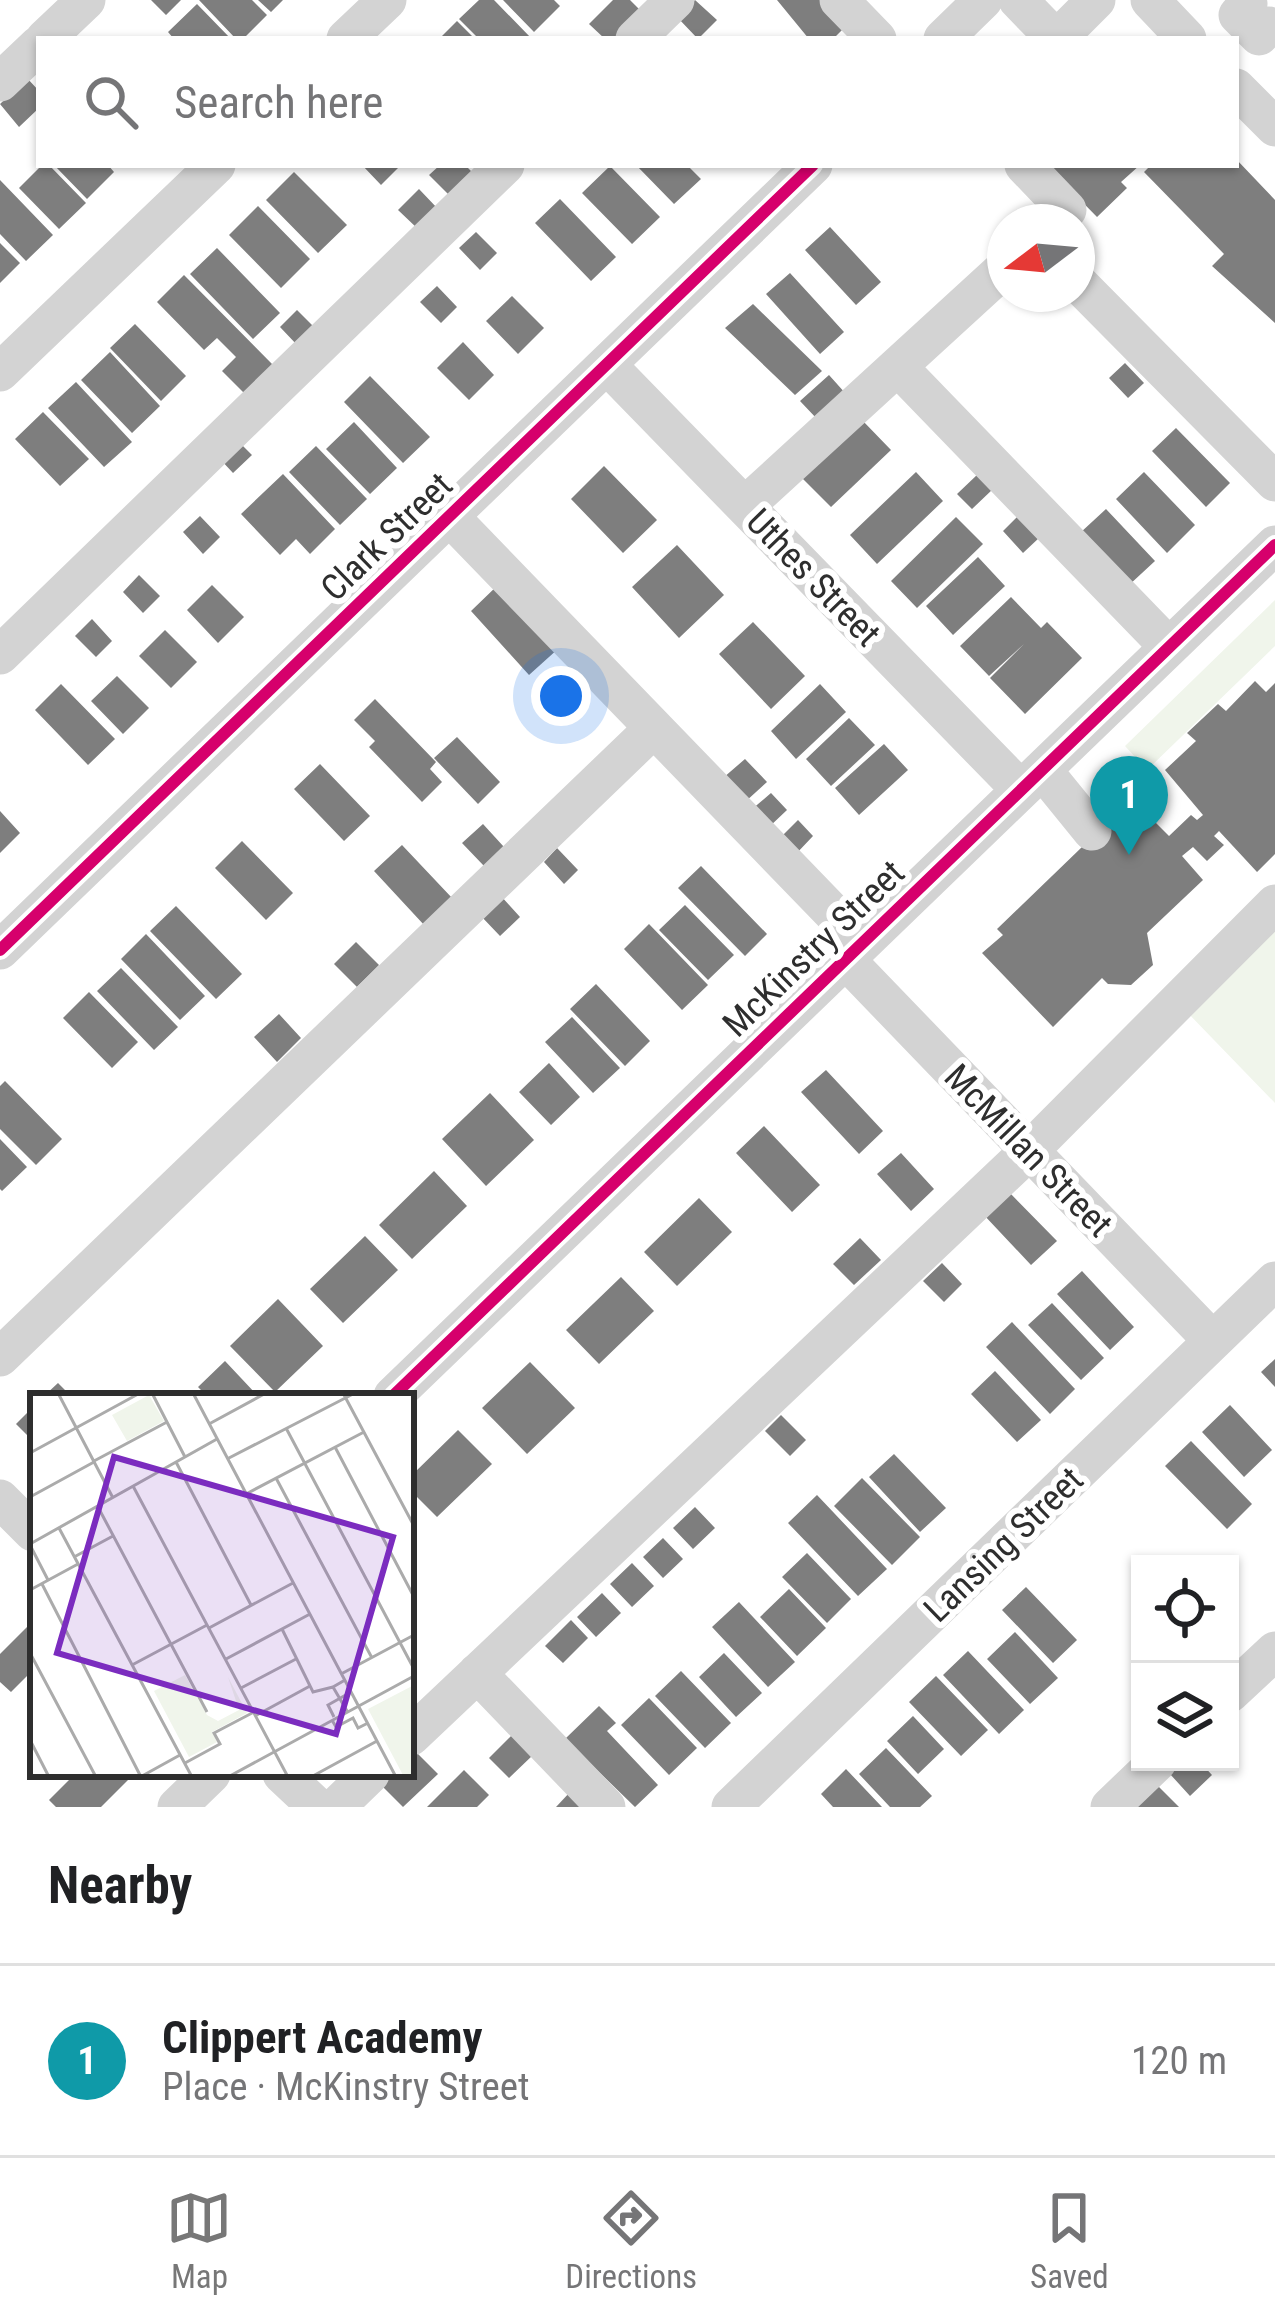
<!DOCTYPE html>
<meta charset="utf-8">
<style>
:root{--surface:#fff;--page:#f2f2f2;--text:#202124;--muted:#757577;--line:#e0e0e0;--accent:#777}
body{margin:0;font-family:"Roboto Condensed",sans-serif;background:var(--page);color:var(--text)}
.controls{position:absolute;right:36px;bottom:36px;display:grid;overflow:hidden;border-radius:0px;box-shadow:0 3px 9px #0004}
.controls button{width:108px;height:108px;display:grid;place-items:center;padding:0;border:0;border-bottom:3px solid var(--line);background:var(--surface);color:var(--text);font:60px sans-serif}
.compass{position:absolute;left:987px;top:204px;width:108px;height:108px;border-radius:50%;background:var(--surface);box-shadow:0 3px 9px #0004;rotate:254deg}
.you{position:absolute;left:561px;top:696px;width:42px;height:42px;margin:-30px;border:9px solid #fff;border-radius:50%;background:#1a73e8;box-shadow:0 0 0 18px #1a73e833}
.badge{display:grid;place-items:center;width:78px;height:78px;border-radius:50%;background:var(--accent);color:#fff;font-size:39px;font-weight:700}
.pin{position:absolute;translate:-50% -99px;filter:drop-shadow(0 3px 6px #0008)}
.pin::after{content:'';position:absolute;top:63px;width:42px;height:36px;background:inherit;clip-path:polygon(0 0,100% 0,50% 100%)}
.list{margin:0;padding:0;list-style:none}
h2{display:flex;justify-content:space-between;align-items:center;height:156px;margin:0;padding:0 48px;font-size:51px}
h2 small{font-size:39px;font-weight:400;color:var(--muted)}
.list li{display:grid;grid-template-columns:78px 1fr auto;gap:36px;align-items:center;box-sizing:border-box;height:192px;padding:0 48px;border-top:3px solid var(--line)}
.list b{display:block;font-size:45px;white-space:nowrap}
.list p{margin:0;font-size:39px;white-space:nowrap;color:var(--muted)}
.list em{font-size:39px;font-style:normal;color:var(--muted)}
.icon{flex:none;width:66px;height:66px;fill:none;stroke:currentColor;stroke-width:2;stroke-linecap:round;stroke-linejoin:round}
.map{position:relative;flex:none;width:1275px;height:1807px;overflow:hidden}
.search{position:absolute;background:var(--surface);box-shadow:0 3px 9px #0004;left:36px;right:36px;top:36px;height:132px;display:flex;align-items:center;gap:30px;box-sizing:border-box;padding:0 42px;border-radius:0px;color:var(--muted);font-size:45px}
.sheet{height:348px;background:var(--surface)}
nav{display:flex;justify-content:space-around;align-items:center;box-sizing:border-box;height:168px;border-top:3px solid var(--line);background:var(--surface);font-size:33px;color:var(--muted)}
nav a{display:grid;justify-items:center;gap:6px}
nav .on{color:var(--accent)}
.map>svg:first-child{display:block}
</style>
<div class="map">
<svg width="1275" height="1807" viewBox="0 0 1275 1807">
<rect width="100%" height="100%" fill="#fff"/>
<path fill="#f0f5eb" d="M1275 600V646L1147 770 1125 746Z
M1275 921V1103L1184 1009Z"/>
<path fill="#7e7e7e" d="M151 0H181L166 15Z
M199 0H252L267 15 243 39H236Z
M258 0H283L271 12Z
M479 0H494L532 39H479L459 19Z
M503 0H554L560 6 534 32Z
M613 0H630L642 12 615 39H605L589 24Z
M695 0 717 20 698 39 677 17Z
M777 0H825L848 24 833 39H809Z
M197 4 231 39H174L168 32Z
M457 21 475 39H439Z
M27 78 39 91V108L19 127 0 104Z
M1236 159 1275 200V323L1212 266 1224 254 1144 172 1151 165H1236Z
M42 165H49L86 203 59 229 19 188Z
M54 165H108L114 172 87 199Z
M362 165H401L381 185Z
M440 165H465L473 173 450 196 429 175Z
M636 165H687L701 179 674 204Z
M1046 165H1140L1121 182 1127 188 1097 217Z
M610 166 660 217 632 244 582 193Z
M294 172 347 225 318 253 266 200Z
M0 180 53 235 26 261 0 234Z
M419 189 438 209 418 229 398 210Z
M560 199 616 257 591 281 535 223Z
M258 206 310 259 281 288 229 235Z
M830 227 881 282 856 305 805 250Z
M476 232 497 253 480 270 459 248Z
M0 243 20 263 0 283Z
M217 248 280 313 253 339 190 274Z
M790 273 844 332 820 354 766 294Z
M184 275 273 365 245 394 222 371 236 357 217 338 204 350 157 302Z
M437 286 457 307 441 323 420 302Z
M512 296 544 328 518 354 486 321Z
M753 304 822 371 795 395 725 328Z
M297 310 316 329 298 346 280 327Z
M135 324 186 376 161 401 110 348Z
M463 342 494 375 469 400 437 368Z
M110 352 160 406 132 433 81 380Z
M1125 363 1144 383 1128 398 1109 378Z
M829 375 846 394 818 420 800 401Z
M370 376 430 437 403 463 344 402Z
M76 382 132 442 104 467 48 408Z
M43 412 89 459 60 486 15 439Z
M862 420 891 450 831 507 802 478Z
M354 422 397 468 370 494 326 449Z
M1176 428 1230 483 1206 507 1152 451Z
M238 441 252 455 233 473 220 459Z
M316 446 367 499 340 525 289 472Z
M604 466 657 520 623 553 571 499Z
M916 472 943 501 877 564 850 535Z
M1144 472 1195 525 1167 553 1116 499Z
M283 474 335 529 310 554 296 539 280 555 241 514Z
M978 474 993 489 972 509 957 494Z
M1106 509 1155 561 1128 586 1080 533Z
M1019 515 1040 537 1023 553 1003 531Z
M200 516 220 537 203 554 183 532Z
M956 517 983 544 917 608 891 581Z
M677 545 724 595 679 638 632 587Z
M978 557 1005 586 953 635 926 606Z
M139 575 160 596 143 613 123 592Z
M499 584 559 648 529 675 471 611Z
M212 585 244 617 218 643 187 610Z
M1011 597 1041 628 1047 622 1082 658 1025 714 990 678 1024 644 989 676 960 646Z
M92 619 112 641 96 657 75 636Z
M753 622 805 676 771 709 719 654Z
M165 630 197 662 171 688 139 656Z
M117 676 149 708 123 734 91 701Z
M1255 681 1266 692 1275 683V854L1257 872 1219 831 1214 836 1224 845 1207 861 1193 847 1182 856 1203 880 1147 933 1153 965 1131 985 1108 984 1102 978 1053 1027 982 953 1003 935 997 929 1110 820 1117 827 1139 806 1169 836 1191 815 1197 820 1203 815 1165 770 1196 741 1187 733 1218 704 1226 711Z
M61 684 115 739 88 765 35 710Z
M820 684 846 712 796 759 771 731Z
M375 699 436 762 430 769 442 782 422 802 369 747 375 741 354 720Z
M849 718 875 745 831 786 806 759Z
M457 737 500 782 478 804 434 758Z
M884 744 908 770 859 815 835 788Z
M745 759 767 782 745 802 723 778Z
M320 764 370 816 344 841 294 789Z
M771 793 787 810 768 828 751 810Z
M0 811 20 833 0 853Z
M798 820 813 836 795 855 779 839Z
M483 824 504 847 484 866 462 843Z
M242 841 293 893 266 920 215 868Z
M402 845 453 899 425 926 374 871Z
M557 848 578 870 564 884 544 862Z
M701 866 767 934 745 956 678 888Z
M501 896 520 917 500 936 480 915Z
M685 905 734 955 708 980 659 930Z
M176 906 242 974 216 999 150 931Z
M649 924 708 985 682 1010 624 949Z
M146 934 205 996 180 1020 121 959Z
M356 942 379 965 357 987 334 964Z
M121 968 178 1027 154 1050 97 991Z
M596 984 650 1041 625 1066 570 1009Z
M89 992 138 1042 112 1068 63 1018Z
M279 1014 301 1038 277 1062 254 1037Z
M572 1017 620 1068 593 1093 545 1042Z
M549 1063 580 1097 551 1125 519 1092Z
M826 1070 883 1131 859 1154 801 1092Z
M5 1081 62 1139 36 1165 0 1129V1086Z
M490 1093 534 1140 486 1186 442 1139Z
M764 1126 820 1185 792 1212 736 1153Z
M0 1139 27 1167 2 1191 0 1189Z
M901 1153 934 1189 911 1211 877 1174Z
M434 1171 467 1206 412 1259 379 1225Z
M1008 1191 1057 1241 1031 1265 983 1214Z
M699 1198 732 1232 677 1286 644 1252Z
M365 1236 398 1270 343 1323 310 1289Z
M860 1238 881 1260 854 1285 833 1264Z
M942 1263 962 1284 944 1302 923 1281Z
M1082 1271 1134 1327 1110 1350 1057 1294Z
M621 1277 654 1311 599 1364 566 1330Z
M278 1299 323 1346 275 1392 230 1346Z
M1052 1303 1104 1358 1081 1380 1028 1325Z
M1012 1322 1075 1389 1050 1414 986 1347Z
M1275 1359V1387L1261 1372Z
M225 1361 258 1396H207L198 1387Z
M530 1362 575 1408 527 1454 482 1408Z
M995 1371 1041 1420 1017 1442 971 1394Z
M58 1383 71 1396H44Z
M1230 1405 1272 1450 1244 1477 1202 1432Z
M33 1407V1441L16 1424Z
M781 1415 806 1440 790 1456 765 1431Z
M458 1430 492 1464 437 1517 411 1491V1476Z
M1191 1441 1252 1504 1227 1529 1165 1466Z
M894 1454 946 1508 920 1532 869 1477Z
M862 1478 920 1537 892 1565 834 1506Z
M817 1495 887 1569 858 1596 788 1523Z
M695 1507 715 1528 693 1549 673 1528Z
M663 1538 683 1559 663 1578 643 1557Z
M807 1553 851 1599 827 1623 782 1577Z
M632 1563 654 1586 632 1607 610 1584Z
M1026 1587 1077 1640 1053 1663 1002 1610Z
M789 1589 826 1628 797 1656 760 1617Z
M602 1593 621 1613 596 1637 577 1617Z
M739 1602 795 1662 768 1687 712 1627Z
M571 1620 588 1638 563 1663 545 1646Z
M33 1621V1670L11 1692 0 1682V1654Z
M1015 1632 1058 1678 1030 1704 987 1659Z
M968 1651 1024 1710 999 1734 943 1675Z
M724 1653 762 1693 736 1717 699 1677Z
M681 1671 731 1723 705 1748 655 1696Z
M936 1676 988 1730 961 1756 909 1702Z
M649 1698 697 1748 669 1775 621 1725Z
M599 1706 616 1723 607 1731 658 1785 635 1807 565 1739Z
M913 1716 944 1749 918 1774 887 1741Z
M513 1734 533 1755 509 1778 489 1758Z
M411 1747 438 1774 403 1807 379 1783 387 1774H411Z
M886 1748 932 1796 920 1807H890L859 1774Z
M1183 1762H1200L1212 1775 1190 1796 1170 1774Z
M846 1769 882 1807H833L821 1794Z
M464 1770 489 1795 477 1807H427Z
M75 1774H134L101 1807H56L49 1800Z
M1155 1783 1179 1807H1132Z
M571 1791 588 1807H556Z"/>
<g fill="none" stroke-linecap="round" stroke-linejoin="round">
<path stroke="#d3d3d3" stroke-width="39" d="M839 0 877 39
M1018 0 1056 39
M1150 0 1187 39
M1248 4 1238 15 1259 36 1269 26
M45 39 86 0
M346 39 387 0
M635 39 675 0
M943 39 983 0
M1057 39 1096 0
M0 82 39 45
M1236 88 1275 127
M1024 165 1067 210 1054 222
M1077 282 1275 482
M607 365 1021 790
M898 367 1169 647
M0 372 216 165
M745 506 1005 268
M450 517 862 943
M0 655 505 165
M1053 783 1092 831
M0 950 813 165
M845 959 1213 1341
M0 1357 654 728
M393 1396 1275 545
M0 1499 33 1532
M477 1673 606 1807
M1230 1693 1275 1651
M411 1736 1029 1151 1275 904
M282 1774 317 1807
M177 1807 211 1774
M336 1807 370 1774
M731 1807 1275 1281
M1110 1807 1157 1762"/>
<defs>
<path id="cycleway" d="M0 950 813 165
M393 1396 1275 545"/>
</defs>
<use href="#cycleway" stroke="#fff" stroke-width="20"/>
<use href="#cycleway" stroke="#d6006c" stroke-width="12"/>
</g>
<g text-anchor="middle" stroke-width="12" stroke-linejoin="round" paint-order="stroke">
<g font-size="36" fill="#2e2e2e" stroke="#fff">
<text transform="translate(386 536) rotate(-44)" y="13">Clark Street</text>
<text transform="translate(814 577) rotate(46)" y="13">Uthes Street</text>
<text transform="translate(813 948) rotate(-44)" y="13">McKinstry Street</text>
<text transform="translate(1029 1150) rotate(46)" y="13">McMillan Street</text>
<text transform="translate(1003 1544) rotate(-44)" y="13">Lansing Street</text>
</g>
</g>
<g transform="translate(30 1393)">
<rect width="384" height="384" fill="#fff"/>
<path d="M119 2 134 28 97 48 82 22ZM155 282 177 322 188 328 209 317 198 284 217 320 182 339 187 349 159 364 124 298ZM384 292V384H374L338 316Z" fill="#f0f5eb"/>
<path fill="none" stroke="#ababab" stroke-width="3" d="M28 0 83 105M122 0 155 64M163 0 366 384M313 0 384 133M179 31 236 0M256 35 384 276M305 54 384 204M0 60 110 0M197 66 325 0M64 68 137 29M146 69 221 212M246 85 342 265M103 93 258 384M216 101 334 39M0 104 64 69M68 114 177 319M29 135 162 384M0 151 187 46M0 152 18 187M44 164 83 143M12 191 111 384M0 197 48 171M179 235 263 190M252 236 283 299 303 294M0 260 66 384M196 266 280 221M102 272 177 232M311 281 384 242M315 287 303 294 317 318M211 295 266 266M225 323 280 293M304 324 298 312 321 299M302 327 306 334 323 325 328 335 338 330M0 347 19 384M155 370 190 351 184 340 224 319M112 383 150 362M198 384 384 283M281 384 347 348"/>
<path fill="#7b2cbf" fill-opacity="0.15" stroke="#7b2cbf" stroke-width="6" d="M84 64 363 144 306 341 27 260Z"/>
<rect width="384" height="384" fill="none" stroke="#2e2e2e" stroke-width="6"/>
</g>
</svg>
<div class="controls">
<button><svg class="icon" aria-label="locate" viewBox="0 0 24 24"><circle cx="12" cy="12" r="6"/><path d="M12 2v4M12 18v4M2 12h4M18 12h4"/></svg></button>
<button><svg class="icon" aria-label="layers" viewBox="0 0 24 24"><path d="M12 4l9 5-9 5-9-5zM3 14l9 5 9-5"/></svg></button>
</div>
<svg class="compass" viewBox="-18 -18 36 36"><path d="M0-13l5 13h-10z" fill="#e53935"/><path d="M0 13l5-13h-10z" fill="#757577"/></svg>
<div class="you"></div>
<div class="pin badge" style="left:1129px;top:855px;background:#0f9aa8">1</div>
<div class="search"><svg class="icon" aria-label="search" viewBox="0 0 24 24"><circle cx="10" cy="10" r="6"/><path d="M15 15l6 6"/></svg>Search here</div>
</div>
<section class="sheet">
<h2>Nearby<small></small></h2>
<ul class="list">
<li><span class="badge" style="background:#0f9aa8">1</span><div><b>Clippert Academy</b><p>Place · McKinstry Street</p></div><em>120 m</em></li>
</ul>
</section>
<nav>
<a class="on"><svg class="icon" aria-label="map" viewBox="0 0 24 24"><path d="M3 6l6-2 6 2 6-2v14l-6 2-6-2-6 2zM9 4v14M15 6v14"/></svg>Map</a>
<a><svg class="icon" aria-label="directions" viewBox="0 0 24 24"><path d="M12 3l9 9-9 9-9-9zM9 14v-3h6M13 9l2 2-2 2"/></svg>Directions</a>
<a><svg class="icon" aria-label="saved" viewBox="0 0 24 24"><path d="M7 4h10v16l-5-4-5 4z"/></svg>Saved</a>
</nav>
